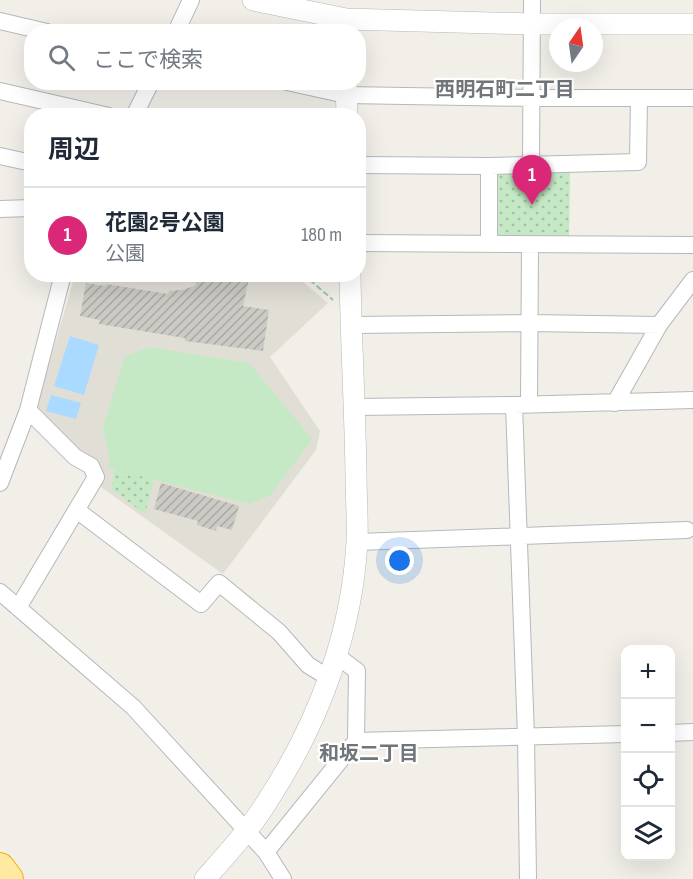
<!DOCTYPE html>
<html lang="ja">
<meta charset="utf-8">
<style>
:root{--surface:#fff;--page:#f2f2f3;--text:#1f2937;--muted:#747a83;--line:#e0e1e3;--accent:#db2777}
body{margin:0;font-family:"Sofia Sans Condensed","Noto Sans JP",sans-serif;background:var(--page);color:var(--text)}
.controls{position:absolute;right:18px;bottom:18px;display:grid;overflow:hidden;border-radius:12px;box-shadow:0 6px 24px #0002}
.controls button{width:54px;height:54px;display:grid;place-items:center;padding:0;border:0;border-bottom:2px solid var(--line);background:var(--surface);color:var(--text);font:30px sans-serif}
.compass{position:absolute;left:549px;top:18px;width:54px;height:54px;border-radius:50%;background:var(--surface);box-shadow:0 6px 24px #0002;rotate:13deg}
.you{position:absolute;left:400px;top:561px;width:21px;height:21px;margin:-15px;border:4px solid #fff;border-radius:50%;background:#1a73e8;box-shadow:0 0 0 9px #1a73e833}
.badge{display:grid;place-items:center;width:39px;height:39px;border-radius:50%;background:var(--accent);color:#fff;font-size:20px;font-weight:700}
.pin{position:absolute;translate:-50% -50px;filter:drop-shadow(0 2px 3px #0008)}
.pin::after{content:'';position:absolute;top:32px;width:21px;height:18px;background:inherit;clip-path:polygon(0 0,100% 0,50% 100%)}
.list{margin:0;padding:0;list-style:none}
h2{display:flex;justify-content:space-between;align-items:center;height:78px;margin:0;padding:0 24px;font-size:26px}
h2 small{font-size:20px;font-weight:400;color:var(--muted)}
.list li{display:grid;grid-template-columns:39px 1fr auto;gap:18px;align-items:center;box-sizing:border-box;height:96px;padding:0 24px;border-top:2px solid var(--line)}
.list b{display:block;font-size:22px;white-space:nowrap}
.list p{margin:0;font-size:20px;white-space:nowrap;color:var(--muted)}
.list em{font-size:20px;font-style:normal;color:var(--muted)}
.icon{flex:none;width:33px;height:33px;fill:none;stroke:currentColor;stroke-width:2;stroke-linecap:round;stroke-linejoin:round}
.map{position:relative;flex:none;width:693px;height:879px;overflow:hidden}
.search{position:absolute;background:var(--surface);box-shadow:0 6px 24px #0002;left:24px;top:24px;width:342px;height:66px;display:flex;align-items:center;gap:15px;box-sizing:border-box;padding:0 21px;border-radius:24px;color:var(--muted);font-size:22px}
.panel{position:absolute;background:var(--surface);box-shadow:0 6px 24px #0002;left:24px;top:108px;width:342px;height:174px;border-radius:24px}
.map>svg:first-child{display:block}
</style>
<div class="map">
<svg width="693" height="879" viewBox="0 0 693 879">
<defs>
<pattern id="park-dots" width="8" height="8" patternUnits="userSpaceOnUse" patternTransform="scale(1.5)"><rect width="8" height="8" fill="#c5e8c5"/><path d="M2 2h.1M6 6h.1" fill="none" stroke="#a3c0a4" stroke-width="1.8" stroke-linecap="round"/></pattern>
<pattern id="building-hatch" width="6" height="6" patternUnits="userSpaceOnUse" patternTransform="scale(1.5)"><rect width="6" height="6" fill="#cccac5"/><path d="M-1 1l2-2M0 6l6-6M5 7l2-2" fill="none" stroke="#a9a8a4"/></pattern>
</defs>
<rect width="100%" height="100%" fill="#f1efe8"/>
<path fill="#e1ded6" d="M75 275H299L303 282 328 303 270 357 320 431 316 450 223 574 98 485 103 477 99 463 77 450 36 408Z"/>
<path fill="url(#park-dots)" d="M570 171 569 239 495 238V173Z
M115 469 154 479 145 514 111 489Z"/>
<path fill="#c5e8c5" d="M150 347 249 363 312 439 271 495 249 504 108 468 110 459 103 427 125 356Z"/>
<path fill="#aadaff" d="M70 336 99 345 84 395 54 386Z
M51 395 81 403 76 419 46 411Z"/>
<path fill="url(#building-hatch)" d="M198 274H250L243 306 269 310 263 351 185 341V338L99 324 100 320 80 316 86 283 105 286 106 284 168 294 169 291 182 290 195 286Z
M161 483 239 506 232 530 217 526 216 531 197 525 198 521 154 509Z"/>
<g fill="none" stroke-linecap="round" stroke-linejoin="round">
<defs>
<path id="minor" d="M0 21 47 32
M176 32 191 0
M287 82 346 95 532 98H639
M0 91 109 116
M134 116 151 82
M0 156 32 163
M531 163 532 0
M358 165 489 166 638 162 639 98H693
M0 209 32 208
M358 243 693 245
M489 244V166
M351 325 529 323 659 325
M615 403 659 325 693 280
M529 404 530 245
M514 405 526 737 528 879
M355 407 514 405 693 400
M0 483 28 410
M78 511 201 604 219 583 279 632 308 665 329 678
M357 542 687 530
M0 592 133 707 266 852 283 879
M18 608 96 477 91 466 75 457 28 410 63 274
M337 656 357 671 356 741 626 734
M670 733 693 732
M266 852 356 741"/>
<path id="tertiary" d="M253 0 346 19 532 24H693
M346 82 347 116
M205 879C228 853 252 827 270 797 319 721 352 633 357 542 358 520 356 497 356 474 355 407 351 341 350 274"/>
<path id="trunk" d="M0 867 9 879"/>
</defs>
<use href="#minor" stroke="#b5b8bc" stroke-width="18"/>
<use href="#tertiary" stroke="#b5b8bc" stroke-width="22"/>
<use href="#trunk" stroke="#f9ab00" stroke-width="30"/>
<path stroke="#9cc7a9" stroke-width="2" stroke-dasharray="6 3" stroke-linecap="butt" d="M303 274 333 300"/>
<use href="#minor" stroke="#fff" stroke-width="16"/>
<use href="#tertiary" stroke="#fff" stroke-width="21"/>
<use href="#trunk" stroke="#feeaa1" stroke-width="28"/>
</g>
<g text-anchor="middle" stroke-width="4.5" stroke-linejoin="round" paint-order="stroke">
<g font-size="20" font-weight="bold" fill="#70757a" stroke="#fff">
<text x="505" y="96">西明石町二丁目</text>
<text x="369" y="760">和坂二丁目</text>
</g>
</g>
</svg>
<div class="controls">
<button>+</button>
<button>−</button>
<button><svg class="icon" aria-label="locate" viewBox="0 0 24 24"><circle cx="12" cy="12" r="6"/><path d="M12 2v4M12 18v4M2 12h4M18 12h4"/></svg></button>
<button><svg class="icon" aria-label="layers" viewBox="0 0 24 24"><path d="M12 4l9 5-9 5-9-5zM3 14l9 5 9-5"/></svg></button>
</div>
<svg class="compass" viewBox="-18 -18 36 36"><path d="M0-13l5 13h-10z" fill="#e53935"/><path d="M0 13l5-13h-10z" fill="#747a83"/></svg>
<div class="you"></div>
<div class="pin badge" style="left:532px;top:205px">1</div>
<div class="search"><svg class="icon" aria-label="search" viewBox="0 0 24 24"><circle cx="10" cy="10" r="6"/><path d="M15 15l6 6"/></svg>ここで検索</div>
<section class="panel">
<h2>周辺<small></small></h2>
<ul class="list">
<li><span class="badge">1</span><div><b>花園2号公園</b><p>公園</p></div><em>180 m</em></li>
</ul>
</section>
</div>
